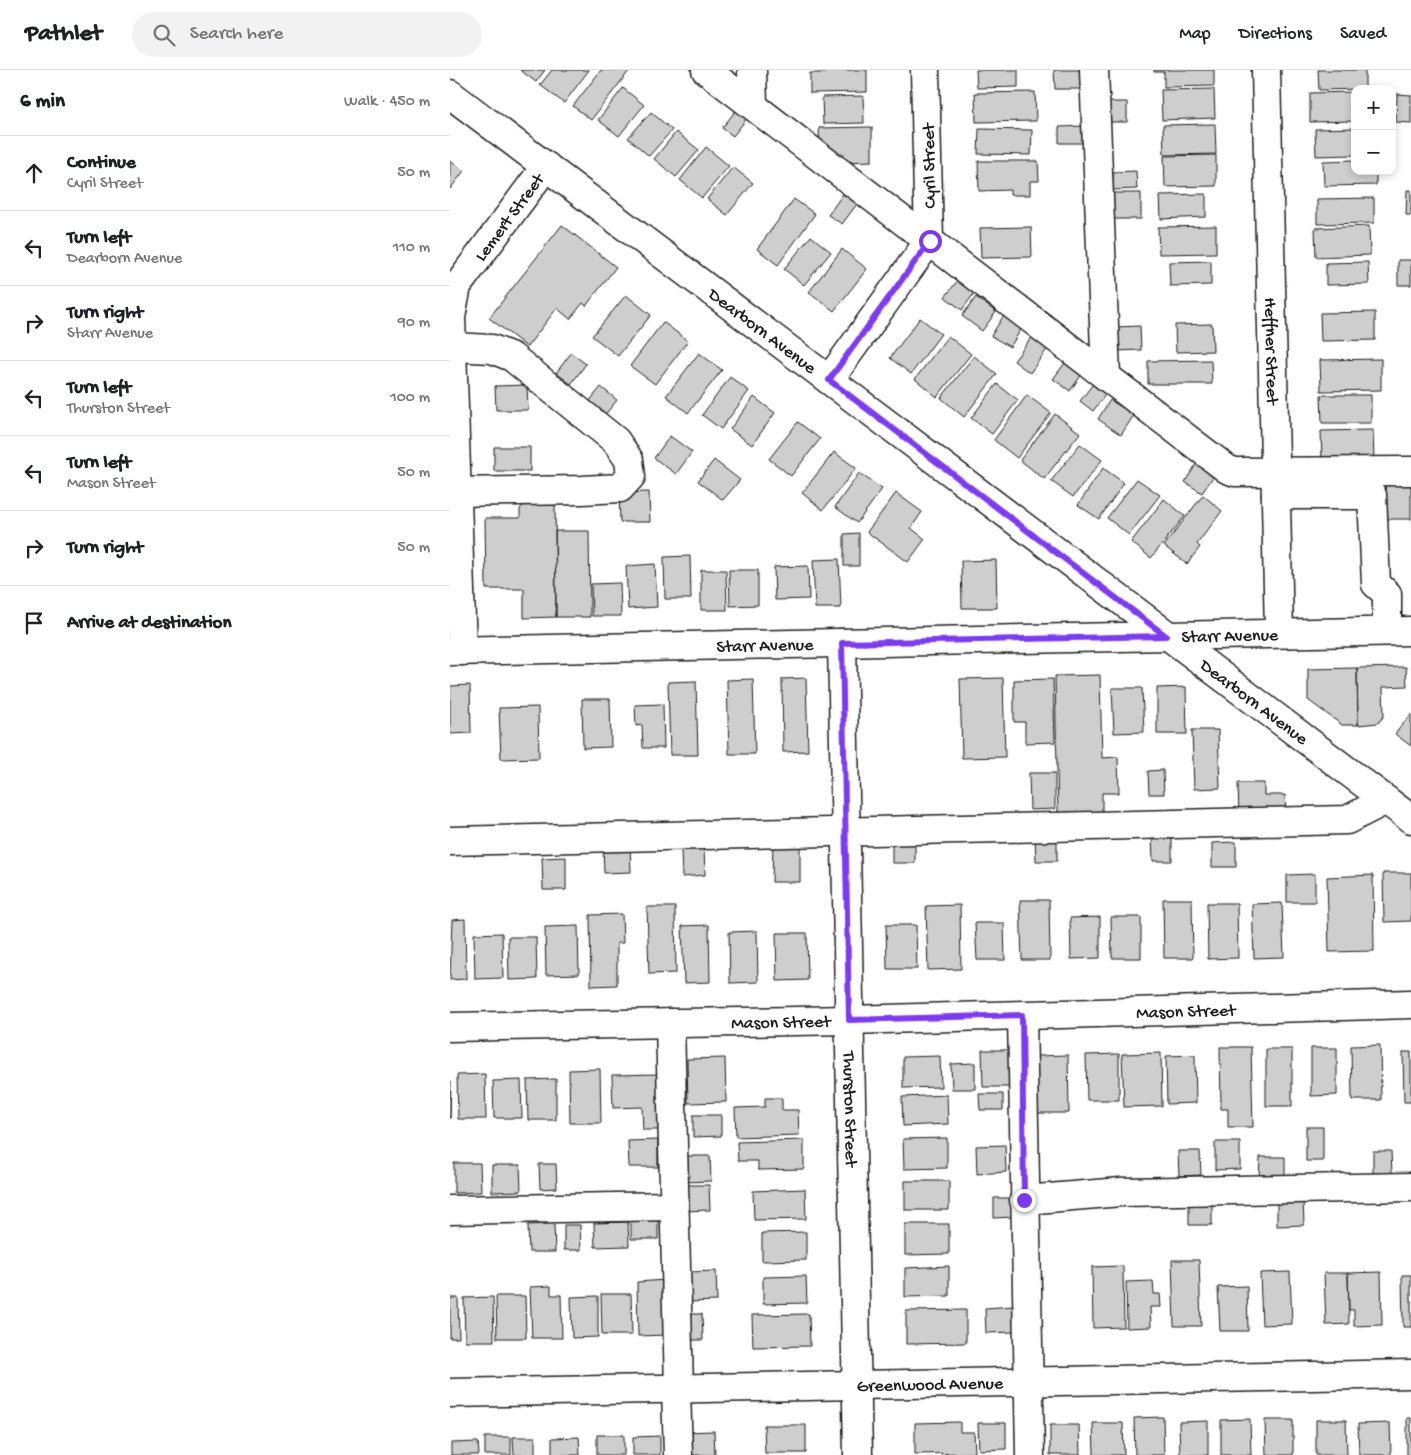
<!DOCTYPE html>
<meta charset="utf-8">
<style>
:root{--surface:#fff;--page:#f2f2f2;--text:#202124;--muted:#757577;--line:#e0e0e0}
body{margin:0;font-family:"Gochi Hand",sans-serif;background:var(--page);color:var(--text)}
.controls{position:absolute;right:15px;top:15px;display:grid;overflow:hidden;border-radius:10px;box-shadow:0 2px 8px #0003}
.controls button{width:45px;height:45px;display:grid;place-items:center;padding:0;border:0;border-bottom:1px solid var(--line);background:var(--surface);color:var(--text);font:25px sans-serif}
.stop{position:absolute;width:15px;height:15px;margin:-11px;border:4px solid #7c3aed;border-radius:50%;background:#fff}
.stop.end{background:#7c3aed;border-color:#fff;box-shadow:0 1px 5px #0008}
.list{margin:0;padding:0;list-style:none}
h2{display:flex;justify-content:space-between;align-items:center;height:65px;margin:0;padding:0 20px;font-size:21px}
h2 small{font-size:16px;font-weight:400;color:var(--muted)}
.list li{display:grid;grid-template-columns:32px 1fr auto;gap:15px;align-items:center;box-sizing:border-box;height:75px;padding:0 20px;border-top:1px solid var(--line)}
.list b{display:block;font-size:19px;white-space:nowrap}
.list p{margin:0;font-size:16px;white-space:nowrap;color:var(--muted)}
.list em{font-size:16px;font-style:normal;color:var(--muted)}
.icon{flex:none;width:28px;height:28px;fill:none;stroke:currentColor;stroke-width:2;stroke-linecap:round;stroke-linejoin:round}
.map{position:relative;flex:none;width:961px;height:1385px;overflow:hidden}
header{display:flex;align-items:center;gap:30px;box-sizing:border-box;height:70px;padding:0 25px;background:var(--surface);border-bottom:1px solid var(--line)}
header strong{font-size:24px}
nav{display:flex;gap:28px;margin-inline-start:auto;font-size:18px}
.search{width:350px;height:45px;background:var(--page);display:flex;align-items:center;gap:12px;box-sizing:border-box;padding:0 18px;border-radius:28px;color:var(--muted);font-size:19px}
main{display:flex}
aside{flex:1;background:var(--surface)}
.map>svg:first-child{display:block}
</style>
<header>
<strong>Pathlet</strong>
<div class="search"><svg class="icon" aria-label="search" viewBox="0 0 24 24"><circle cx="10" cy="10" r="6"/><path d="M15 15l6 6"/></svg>Search here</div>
<nav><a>Map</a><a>Directions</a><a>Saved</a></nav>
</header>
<main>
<aside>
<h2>6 min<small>Walk · 450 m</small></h2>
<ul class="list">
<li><svg class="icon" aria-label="ahead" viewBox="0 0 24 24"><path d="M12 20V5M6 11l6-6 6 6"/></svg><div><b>Continue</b><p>Cyril Street</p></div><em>50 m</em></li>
<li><svg class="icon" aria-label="left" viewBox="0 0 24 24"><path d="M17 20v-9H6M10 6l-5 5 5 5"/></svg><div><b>Turn left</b><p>Dearborn Avenue</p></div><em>110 m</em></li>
<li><svg class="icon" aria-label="right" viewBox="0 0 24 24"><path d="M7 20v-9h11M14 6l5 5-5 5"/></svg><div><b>Turn right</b><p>Starr Avenue</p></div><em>90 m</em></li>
<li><svg class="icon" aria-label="left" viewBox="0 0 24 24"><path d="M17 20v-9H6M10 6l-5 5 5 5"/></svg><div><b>Turn left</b><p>Thurston Street</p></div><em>100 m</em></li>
<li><svg class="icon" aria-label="left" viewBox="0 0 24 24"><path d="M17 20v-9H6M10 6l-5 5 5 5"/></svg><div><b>Turn left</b><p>Mason Street</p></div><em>50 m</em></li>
<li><svg class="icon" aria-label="right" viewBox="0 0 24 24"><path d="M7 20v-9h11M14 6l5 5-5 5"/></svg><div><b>Turn right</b></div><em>50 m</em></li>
<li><svg class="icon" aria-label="arrive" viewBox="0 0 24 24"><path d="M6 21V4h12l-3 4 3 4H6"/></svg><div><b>Arrive at destination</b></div></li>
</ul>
</aside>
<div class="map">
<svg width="961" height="1385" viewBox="0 0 961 1385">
<rect width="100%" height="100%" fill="#fff"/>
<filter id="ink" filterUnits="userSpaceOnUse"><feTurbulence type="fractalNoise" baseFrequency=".02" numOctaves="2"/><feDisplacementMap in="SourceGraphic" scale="10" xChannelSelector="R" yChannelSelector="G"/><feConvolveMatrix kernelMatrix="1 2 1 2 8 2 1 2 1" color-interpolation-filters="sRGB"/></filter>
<g filter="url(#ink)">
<path fill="#cecece" stroke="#1c1c1c" d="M70 0H95L86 12Z
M102 0H139L114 33 90 15Z
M151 0H177L179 1 141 50 123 36Z
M375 0H417V22L360 23V3H375Z
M526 0H568V17L527 18Z
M604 0H631V19H605Z
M704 0H764V16L714 17V2H704Z
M868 0H915V19L869 20Z
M173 18 194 35 169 66 148 50Z
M764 19 765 48 712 50 711 20Z
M585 22 586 51 526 52 525 23Z
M905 22V51L860 52V23Z
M947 24 961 25V53L946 52Z
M413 26 414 53 373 54 372 27Z
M652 32H677V52H652Z
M287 39 298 47 283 66 272 58Z
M201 42 222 60 199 86 178 68Z
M765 54 766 84 714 85 713 55Z
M636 56V73H609V57Z
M422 57V91L394 92V84L370 85 369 58Z
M905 58V85L866 86 865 59Z
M529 59 582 60 581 85 528 84Z
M226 62 249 80 226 107 204 89Z
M256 77 279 96 252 128 230 110Z
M766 85V116L715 117 714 86Z
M905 90V101H926V115L874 116 873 91Z
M0 91 14 101 0 119Z
M528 91H588L589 111H580V125H560V120L529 121Z
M283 97 303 113 277 145 257 129Z
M686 101 687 119 663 120V102Z
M957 120H961V145H956Z
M662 123H691V149H662Z
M393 124 407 134 392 154 378 145Z
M756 124V147L711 149 710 125Z
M924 128V153L867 154V129Z
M344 129 365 144 328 195 307 179Z
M112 155 166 197 136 236 133 233 120 249 107 238 77 277 39 248Z
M766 156V183L709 184 708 157Z
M919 156 920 185 866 187 865 158Z
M581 157 582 187 531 188 530 158Z
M361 166 381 182 354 215 334 199Z
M392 179 417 199 384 241 359 222Z
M948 190H961V215H948Z
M761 191V215L720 216 719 192Z
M918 192 919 214 876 215V193Z
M508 210 525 222 512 240 495 227Z
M176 225 201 245 168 286 142 266Z
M526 227 546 242 532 261 512 246Z
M925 242V270L871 271 870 243Z
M554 245 573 256 560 277 541 266Z
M470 248 491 264 461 304 440 288Z
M213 252 238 271 205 314 180 296Z
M762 254 763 281 726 282 725 255Z
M690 256 691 280 666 281 665 257Z
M584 264 600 275 580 303 564 291Z
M498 266 521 284 487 327 465 309Z
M121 283 136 294 121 314 106 303Z
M249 283 272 300 238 343 216 326Z
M524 286 547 304 514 347 491 328Z
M618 289 634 301 620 321 603 309Z
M931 289V320L871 321 870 290Z
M761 290 762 314H698V291Z
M280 307 299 321 271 359 252 345Z
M646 310 659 320 643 341 630 331Z
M547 314 568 330 542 364 521 348Z
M77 315 78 340H46L45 316Z
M151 317 167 330 154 346 138 333Z
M577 325 601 343 567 388 544 370Z
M871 325H921V353H872Z
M304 327 325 343 302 375 280 359Z
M660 330 684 345 671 365 648 349Z
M605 344 630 363 594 409 570 390Z
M348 352 370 369 341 406 319 389Z
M923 360 924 390 872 391 871 361Z
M220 366 242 382 226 404 204 388Z
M630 374 652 390 623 427 601 411Z
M44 377H80V401H44Z
M384 382 406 398 373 440 352 423Z
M264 390 290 410 273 430 248 411Z
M747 393 765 404 752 423 735 412Z
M653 398 674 413 649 449 628 435Z
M409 403 432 419 407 453 385 437Z
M935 408H961V449H935Z
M687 409 710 425 679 465 657 448Z
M199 422 200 452H170L169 423Z
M446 423 472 442 461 458 475 469 458 492 417 462Z
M753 425 772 441 747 474 750 477 737 494 714 476Z
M79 429H105L106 547 74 548V519H36L35 448H70V439Z
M714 429 735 446 701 488 681 472Z
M105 461H139L140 547H106Z
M409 463V496H394V464Z
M240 486 241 529H215L214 487Z
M389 489 391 538H365L363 490Z
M546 490 547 538H512L511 491Z
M205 494 207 537 178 539 176 496Z
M358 496 359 529 325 530 324 497Z
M251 500H276L277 540H251Z
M279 500H308V535L280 536Z
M170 513 171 546H142L141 514Z
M956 597 957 616 933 617 934 646 928 653 908 655 907 598Z
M907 598 908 655H892L858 630V599Z
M650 605 652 688 668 687 669 723H652V743L608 744 605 606Z
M356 608 358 681 333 682 332 609Z
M553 608 555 687 512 688 510 609Z
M303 609 305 684H279L277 610Z
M603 609 605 672 575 673V652H564V610Z
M246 611 248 685H220L218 612Z
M20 615 21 663 0 664V616Z
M736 617 737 664H707V618Z
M662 618H692L694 662 664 663Z
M132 629H160L161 677 133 678Z
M213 634 214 678H193L192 655 186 656 185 635Z
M88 637 89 688 51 689 49 638Z
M961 644V676L945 664Z
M742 660H768L770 718 744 719Z
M713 700 714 724H699L698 701Z
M579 703H605V739L580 740Z
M788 713H814V725H835L836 743 789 744Z
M607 765V791H586L585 766Z
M722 765V791H703L702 766Z
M442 769H465V793H442Z
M323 772 350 773V812H322Z
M786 772V797H762V773Z
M180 775 181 802 154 803 153 776Z
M254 779 255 805 232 807 231 780Z
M116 787V820H93L92 788Z
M933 803H961V851L934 852Z
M865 804V832H837V805Z
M923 805 924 881 879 882 877 807Z
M713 829H742L743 888H714Z
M570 830H599L600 890H572Z
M757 833H787L788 888 758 889Z
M832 833 834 887 804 888 802 834Z
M510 835 511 899 478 900 476 836Z
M197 837H225L226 903 199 904Z
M172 844 173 873H167V915L141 916 140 845Z
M650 847V888L621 889 620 848Z
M661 847H691V888H662Z
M15 849 16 909 0 910 2 850Z
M525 853H554L555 890H527Z
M259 855 260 912 234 913 232 856Z
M436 855H466L467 899H437Z
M128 856 129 904 96 905 95 857Z
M307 861 308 912 280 913 279 862Z
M52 863 53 908 25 909 24 864Z
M326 863H357L358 910 327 911Z
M58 867H86L87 909 59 910Z
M930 975 931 1030H902L901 976Z
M770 977H801L803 1057H778V1039H771Z
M861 978H887V1025L861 1026Z
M816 979H842V1036H816Z
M532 980H564V1017H533Z
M953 982H961V1032H954Z
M711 983 712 1036 674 1037 672 984Z
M669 984V1030H637L636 985Z
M618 985 619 1043H588L587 986Z
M745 985 746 1033 717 1034 716 986Z
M490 986 491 1017 453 1018V987Z
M275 988 276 1032 238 1033 237 989Z
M525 993V1019H502L501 994Z
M150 999 151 1053H120L119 1000Z
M35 1004 36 1049H8L7 1005Z
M210 1004 211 1060H193L192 1037 163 1038 162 1005Z
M106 1009V1050H78L77 1010Z
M71 1010 72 1048H44L43 1011Z
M0 1011H1L0 1049Z
M529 1024H553V1040H530Z
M497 1025 498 1054 453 1056 452 1027Z
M315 1028H332V1040H348L349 1065 286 1067 285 1038 315 1037Z
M243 1045H271V1066L243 1067Z
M856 1057H873V1091H856Z
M497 1068V1098L454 1099 453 1069Z
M208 1070V1097H179L178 1071Z
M354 1070V1099L308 1100V1091H288L287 1072Z
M765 1072H790V1099L765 1100Z
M555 1075 556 1102 527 1104 526 1076Z
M728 1081H750L751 1105 729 1106Z
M923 1081H941L942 1104H923Z
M233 1086H260L261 1111 234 1112Z
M810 1087H835V1109H809Z
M4 1093H30L31 1122 4 1123Z
M89 1094H106L107 1118 90 1119Z
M42 1095H70L71 1121 42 1122Z
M455 1111H499V1140H455Z
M234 1115H259L260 1140 234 1141Z
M355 1119 356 1149 304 1150 303 1121Z
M544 1128H562L563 1147 544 1148Z
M739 1129H762V1155H739Z
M853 1129 854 1155 827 1156V1130Z
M208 1143V1169H181V1144Z
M178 1152 179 1176 145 1177 144 1153Z
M104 1154 105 1182H79L78 1155Z
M455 1154H499V1184L455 1185Z
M114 1155H130L131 1180H114Z
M356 1162V1190L312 1191V1163Z
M722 1190H749L751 1256H724Z
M499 1196V1226L455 1227V1198Z
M673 1196 674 1257 643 1258 642 1197Z
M266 1201 267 1231 239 1232 238 1202Z
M840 1202 842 1254 812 1255 810 1203Z
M931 1202 932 1255 904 1256V1240H899L898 1203Z
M874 1203H898L899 1254 876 1255Z
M952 1205H961V1257H953Z
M356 1206 357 1233 313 1234V1207Z
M215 1210 217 1265 188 1266 187 1212Z
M703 1211 704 1224H710L711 1237H700L701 1257 677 1258 676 1212Z
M101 1216V1225H111L112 1268H82L80 1217Z
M797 1216 798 1261H770L768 1217Z
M151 1224H181L182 1265H152Z
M46 1226H75L76 1268H47Z
M148 1226V1267L122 1268 121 1227Z
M43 1227 44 1271H15L14 1228Z
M0 1228H8L9 1268H0Z
M564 1236 565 1262 536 1263 535 1238Z
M516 1240V1273L456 1274V1241Z
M236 1244H252L253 1270H237Z
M359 1244 360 1276 303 1277 302 1245Z
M713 1347 714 1385H685L684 1348Z
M957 1348H961V1385H957Z
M800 1349 801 1385H771V1350Z
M815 1350H843V1385H816Z
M866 1350H896L897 1385H866Z
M758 1351V1385H730L729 1352Z
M510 1352V1362H524L525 1383 465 1384V1353Z
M528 1353H556V1379L529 1380Z
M643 1353H673L674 1385H644Z
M940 1353 941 1385H909L908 1354Z
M314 1355H356V1383H315Z
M600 1355H629L630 1385H600Z
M264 1361 265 1385H235L234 1362Z
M147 1365H174V1385H147Z
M210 1366V1385H183V1367Z
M35 1367H61V1385H35Z
M63 1367H85V1385H64Z
M129 1367 130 1385H102V1368Z
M28 1372 29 1385H1V1373Z"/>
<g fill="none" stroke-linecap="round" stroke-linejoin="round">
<defs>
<g id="minor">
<path d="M256 0 777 399 785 402 961 401"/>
<path d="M302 0 303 35"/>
<path d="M644 0 656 306"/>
<path id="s1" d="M816 0 829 563"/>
<path id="s2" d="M0 24 961 749"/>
<path d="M379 310 479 171 475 0"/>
<path d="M0 422 132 420 170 418 181 406 179 390 166 371 62 287 42 279 2 277"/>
<path d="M826 425H922L926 514 937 524V561"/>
<path id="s3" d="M392 573 408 1385"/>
<path id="s4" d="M12 581 1 247 7 216 96 96"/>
<path d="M0 771 897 750 936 730"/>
<path d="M572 945 580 1385"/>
<path d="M220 953 229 1319"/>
<path id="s5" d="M0 957 399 950 961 934"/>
<path d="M574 1130 671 1122 961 1117"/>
<path d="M0 1140 224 1136"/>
<path d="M226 1319 228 1385"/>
<path id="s6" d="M0 1323 961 1304"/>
</g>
<g id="major">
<path id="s7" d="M0 581 961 561"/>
</g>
</defs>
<use href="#minor" stroke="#1c1c1c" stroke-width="31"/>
<use href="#major" stroke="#1c1c1c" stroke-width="31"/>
<use href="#minor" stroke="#fff" stroke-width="28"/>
<use href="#major" stroke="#fff" stroke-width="28"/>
</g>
</g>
<g fill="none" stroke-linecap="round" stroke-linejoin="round" filter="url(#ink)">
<path stroke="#7c3aed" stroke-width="6" d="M480 171 379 310 716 566 392 573 399 950 572 945 574 1130"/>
</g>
<g text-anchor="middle" stroke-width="4" stroke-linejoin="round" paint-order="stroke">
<g font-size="18" fill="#1c1c1c" stroke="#fff">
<text transform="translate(478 96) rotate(-91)" y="6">Cyril Street</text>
<text dy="6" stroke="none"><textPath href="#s4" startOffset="452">Lemert Street</textPath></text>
<text dy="6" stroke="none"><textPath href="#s2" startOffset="392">Dearborn Avenue</textPath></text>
<text dy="6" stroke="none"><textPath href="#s1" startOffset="281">Heffner Street</textPath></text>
<text dy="6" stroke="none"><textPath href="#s7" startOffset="780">Starr Avenue</textPath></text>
<text dy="6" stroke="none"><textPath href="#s7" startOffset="315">Starr Avenue</textPath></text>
<text dy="6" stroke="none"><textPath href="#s2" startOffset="1008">Dearborn Avenue</textPath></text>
<text dy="6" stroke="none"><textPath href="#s5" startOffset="736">Mason Street</textPath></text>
<text dy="6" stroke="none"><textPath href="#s5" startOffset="331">Mason Street</textPath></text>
<text dy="6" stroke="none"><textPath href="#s3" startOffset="466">Thurston Street</textPath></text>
<text dy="6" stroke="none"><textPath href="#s6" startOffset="480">Greenwood Avenue</textPath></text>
</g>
</g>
</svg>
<div class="controls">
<button>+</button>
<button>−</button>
</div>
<div class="stop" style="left:480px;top:171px"></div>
<div class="stop end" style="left:574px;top:1130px"></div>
</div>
</main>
